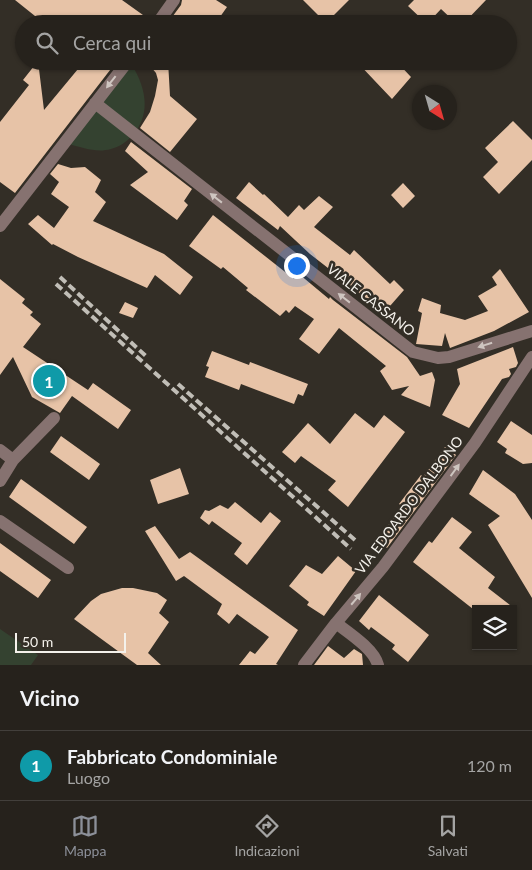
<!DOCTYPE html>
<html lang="it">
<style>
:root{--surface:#26221c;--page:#322f29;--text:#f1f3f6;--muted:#a4a4a3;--line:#423f3b;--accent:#8c9099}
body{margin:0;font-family:Lato,sans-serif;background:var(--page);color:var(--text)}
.controls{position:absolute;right:15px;bottom:15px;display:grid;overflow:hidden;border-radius:0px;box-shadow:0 1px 4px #0004}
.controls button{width:45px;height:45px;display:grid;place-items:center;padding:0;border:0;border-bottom:1px solid var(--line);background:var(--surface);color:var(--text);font:25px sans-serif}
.compass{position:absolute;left:412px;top:85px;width:45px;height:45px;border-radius:50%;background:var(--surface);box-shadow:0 1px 4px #0004;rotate:143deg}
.scale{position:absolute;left:15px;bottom:12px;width:111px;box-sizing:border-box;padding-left:5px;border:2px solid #f4f1eb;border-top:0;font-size:14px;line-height:18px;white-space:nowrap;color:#f4f1eb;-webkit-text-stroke:4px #332e26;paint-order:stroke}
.you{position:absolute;left:296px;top:265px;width:18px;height:18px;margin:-12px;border:4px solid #fff;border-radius:50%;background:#1a73e8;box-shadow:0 0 0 8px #1a73e833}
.badge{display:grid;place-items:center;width:32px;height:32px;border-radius:50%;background:var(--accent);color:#fff;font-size:16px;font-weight:700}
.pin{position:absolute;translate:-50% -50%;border:2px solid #fff;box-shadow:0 1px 5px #0006}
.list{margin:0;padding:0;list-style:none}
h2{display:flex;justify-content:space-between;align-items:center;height:65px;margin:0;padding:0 20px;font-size:21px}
h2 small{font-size:16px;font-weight:400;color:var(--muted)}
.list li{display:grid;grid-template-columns:32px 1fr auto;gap:15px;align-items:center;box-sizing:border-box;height:70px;padding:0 20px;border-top:1px solid var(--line)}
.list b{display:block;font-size:19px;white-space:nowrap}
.list p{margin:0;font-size:16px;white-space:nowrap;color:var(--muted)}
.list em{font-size:16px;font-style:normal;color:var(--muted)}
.icon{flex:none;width:28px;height:28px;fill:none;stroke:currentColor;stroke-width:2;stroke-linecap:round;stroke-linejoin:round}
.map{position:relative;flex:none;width:532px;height:665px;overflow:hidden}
.search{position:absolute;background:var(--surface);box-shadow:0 1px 4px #0004;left:15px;right:15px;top:15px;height:55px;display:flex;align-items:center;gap:12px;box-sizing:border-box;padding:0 18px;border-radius:28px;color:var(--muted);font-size:19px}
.sheet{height:135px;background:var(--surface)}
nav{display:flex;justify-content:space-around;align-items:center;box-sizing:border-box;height:70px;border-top:1px solid var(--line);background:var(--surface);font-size:14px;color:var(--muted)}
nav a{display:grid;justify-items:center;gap:2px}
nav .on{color:var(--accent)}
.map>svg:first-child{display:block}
</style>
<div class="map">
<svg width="532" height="665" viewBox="0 0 532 665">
<rect width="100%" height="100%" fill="#332e26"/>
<path fill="#344230" d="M132 65C146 88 152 115 131 137 126 142 119 147 111 149 97 153 83 148 69 144Z
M0 629 38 655 31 665H0Z"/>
<path fill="#e7c3a7" d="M15 0H122L150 20 149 24H45Z
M182 0H216L227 7 215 24H167L181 5Z
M303 0H349L326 23Z
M414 0H486L463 24H457L441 9 427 24 408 6Z
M38 61 44 110 78 69 70 61H117L15 193 0 182V122L29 85 23 80Z
M146 61H168L170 96 197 119 170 152 140 128 150 112 155 96 158 80 156 73Z
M356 61H396L411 77 392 99Z
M513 121 532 140V160L499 194 483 177 498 162 485 148Z
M131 142 192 189 184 201 188 205 177 220 130 185 148 172 125 151Z
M58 164 71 168 85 167 101 180 95 192 106 202 93 221 164 254 193 277 180 295 155 275 147 288 78 257 53 244 52 245 28 224 38 215 54 228 69 207 51 194 59 182 50 174Z
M249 182 263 195 264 194 288 217 299 205 304 210 319 196 333 207 314 227 350 255 354 250 390 284 394 280 404 290 383 314 355 289 310 254 280 226 278 230 236 198Z
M403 183 415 196 403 208 391 195Z
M213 215 294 279 299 274 329 299 330 297 333 300 407 357 420 376 432 372 435 380 430 407 401 395 409 386 392 390 380 371 386 366 339 328 319 354 299 339 314 319 295 306 289 313 286 310 280 316 246 290 248 288 223 267 221 269 189 246Z
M500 269 529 312 494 331 450 348 445 333 442 346 416 344 422 313 418 311 422 298 441 305 440 313 465 320 488 311 478 296 497 285 492 277Z
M0 279 25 299 22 303 33 312 30 315 41 324 23 347 88 390 93 383 131 410 118 429 72 396 60 413 32 397 13 357 0 375Z
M125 302 138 308 133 318 119 313Z
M513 347 518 363 516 367 509 369 511 374 509 377 502 379 469 428 442 415 460 384 457 369Z
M212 351 249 365 250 362 308 384 303 396 298 394 294 404 241 384 239 390 205 377 209 367 206 366Z
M355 413 374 428 384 415 405 432 348 507 328 490 336 481 301 456 295 463 282 452 308 423 330 444Z
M511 421 532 435V463L523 464 505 453 507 449 497 442Z
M61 436 100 464 89 480 50 452Z
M445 447 456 455 387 548 377 541 402 506 399 504 421 475 423 477Z
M180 468 189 494 158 504 150 480Z
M483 470 515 494 532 520V598L488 525 500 516 469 494Z
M21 479 87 527 74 544 9 497Z
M235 502 261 523 270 512 281 521 247 565 234 554 242 543 212 521 209 525 200 518 205 510 209 511 220 505 228 509Z
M452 517 472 532 459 548 495 577 488 588 515 609H473L413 562 429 541 432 543Z
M155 526 179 559 190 552 298 630 276 664 278 665H239L250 651 255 654 269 637 237 614 229 624 217 614 222 604 184 576 176 581 145 531Z
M0 543 51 580 38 598 0 571Z
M338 556 356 571 324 616 307 605 309 602 289 586 306 565 322 574Z
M122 588H133L157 593 167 600 159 613 169 622 148 653 161 665H137L74 619 91 601 101 594Z
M379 595 429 635 408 662 392 649 395 645 371 627 369 630 359 621Z
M328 646 344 658 354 649 362 654 363 665H314Z"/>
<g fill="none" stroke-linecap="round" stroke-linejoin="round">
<path stroke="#867270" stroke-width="12" d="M157 24 174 0
M95 103 413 352 438 358 449 357 532 331
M0 226 128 61
M0 450 13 460 54 418
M0 481 13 460
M0 521 68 568
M336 623C349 633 374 649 378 665
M304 665 336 623 383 567 475 443 532 357"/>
<path stroke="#c1beb7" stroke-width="4" stroke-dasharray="8 4" stroke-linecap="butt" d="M60 277 148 358
M56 284 351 549
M178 384 356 541"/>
</g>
<defs><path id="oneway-solid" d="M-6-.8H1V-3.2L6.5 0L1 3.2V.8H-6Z" transform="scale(1.25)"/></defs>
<g fill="#cec5c0">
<use href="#oneway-solid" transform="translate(111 82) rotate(128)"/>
<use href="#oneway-solid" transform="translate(216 198) rotate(-142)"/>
<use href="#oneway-solid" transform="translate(344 298) rotate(-142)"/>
<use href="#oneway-solid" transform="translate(485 345) rotate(162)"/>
<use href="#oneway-solid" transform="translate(455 470) rotate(-54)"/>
<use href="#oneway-solid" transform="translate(356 599) rotate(-50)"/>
</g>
<g text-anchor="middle" stroke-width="5" stroke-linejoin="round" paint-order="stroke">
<g font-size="14" fill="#f4f1eb" stroke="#332e26">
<text transform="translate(371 300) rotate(38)" y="5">VIALE CASSANO</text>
<text transform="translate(409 505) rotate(-53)" y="5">VIA EDOARDO DALBONO</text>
</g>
</g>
</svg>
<div class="controls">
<button><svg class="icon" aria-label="layers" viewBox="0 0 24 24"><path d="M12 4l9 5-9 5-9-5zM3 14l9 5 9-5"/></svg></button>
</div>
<svg class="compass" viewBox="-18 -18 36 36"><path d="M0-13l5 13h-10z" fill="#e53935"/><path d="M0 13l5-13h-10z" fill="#a4a4a3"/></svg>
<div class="scale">50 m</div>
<div class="you"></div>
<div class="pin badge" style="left:49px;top:381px;background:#0f9aa8">1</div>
<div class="search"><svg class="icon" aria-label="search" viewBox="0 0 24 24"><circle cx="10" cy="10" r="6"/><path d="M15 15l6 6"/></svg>Cerca qui</div>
</div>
<section class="sheet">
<h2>Vicino<small></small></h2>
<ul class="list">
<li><span class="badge" style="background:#0f9aa8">1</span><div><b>Fabbricato Condominiale</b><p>Luogo</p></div><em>120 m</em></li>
</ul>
</section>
<nav>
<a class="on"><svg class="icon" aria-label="map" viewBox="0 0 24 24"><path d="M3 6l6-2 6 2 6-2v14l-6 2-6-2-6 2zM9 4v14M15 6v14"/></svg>Mappa</a>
<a><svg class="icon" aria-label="directions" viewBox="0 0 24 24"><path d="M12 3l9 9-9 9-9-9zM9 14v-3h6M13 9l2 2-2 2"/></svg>Indicazioni</a>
<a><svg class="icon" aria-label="saved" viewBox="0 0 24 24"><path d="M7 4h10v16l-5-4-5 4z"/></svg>Salvati</a>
</nav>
